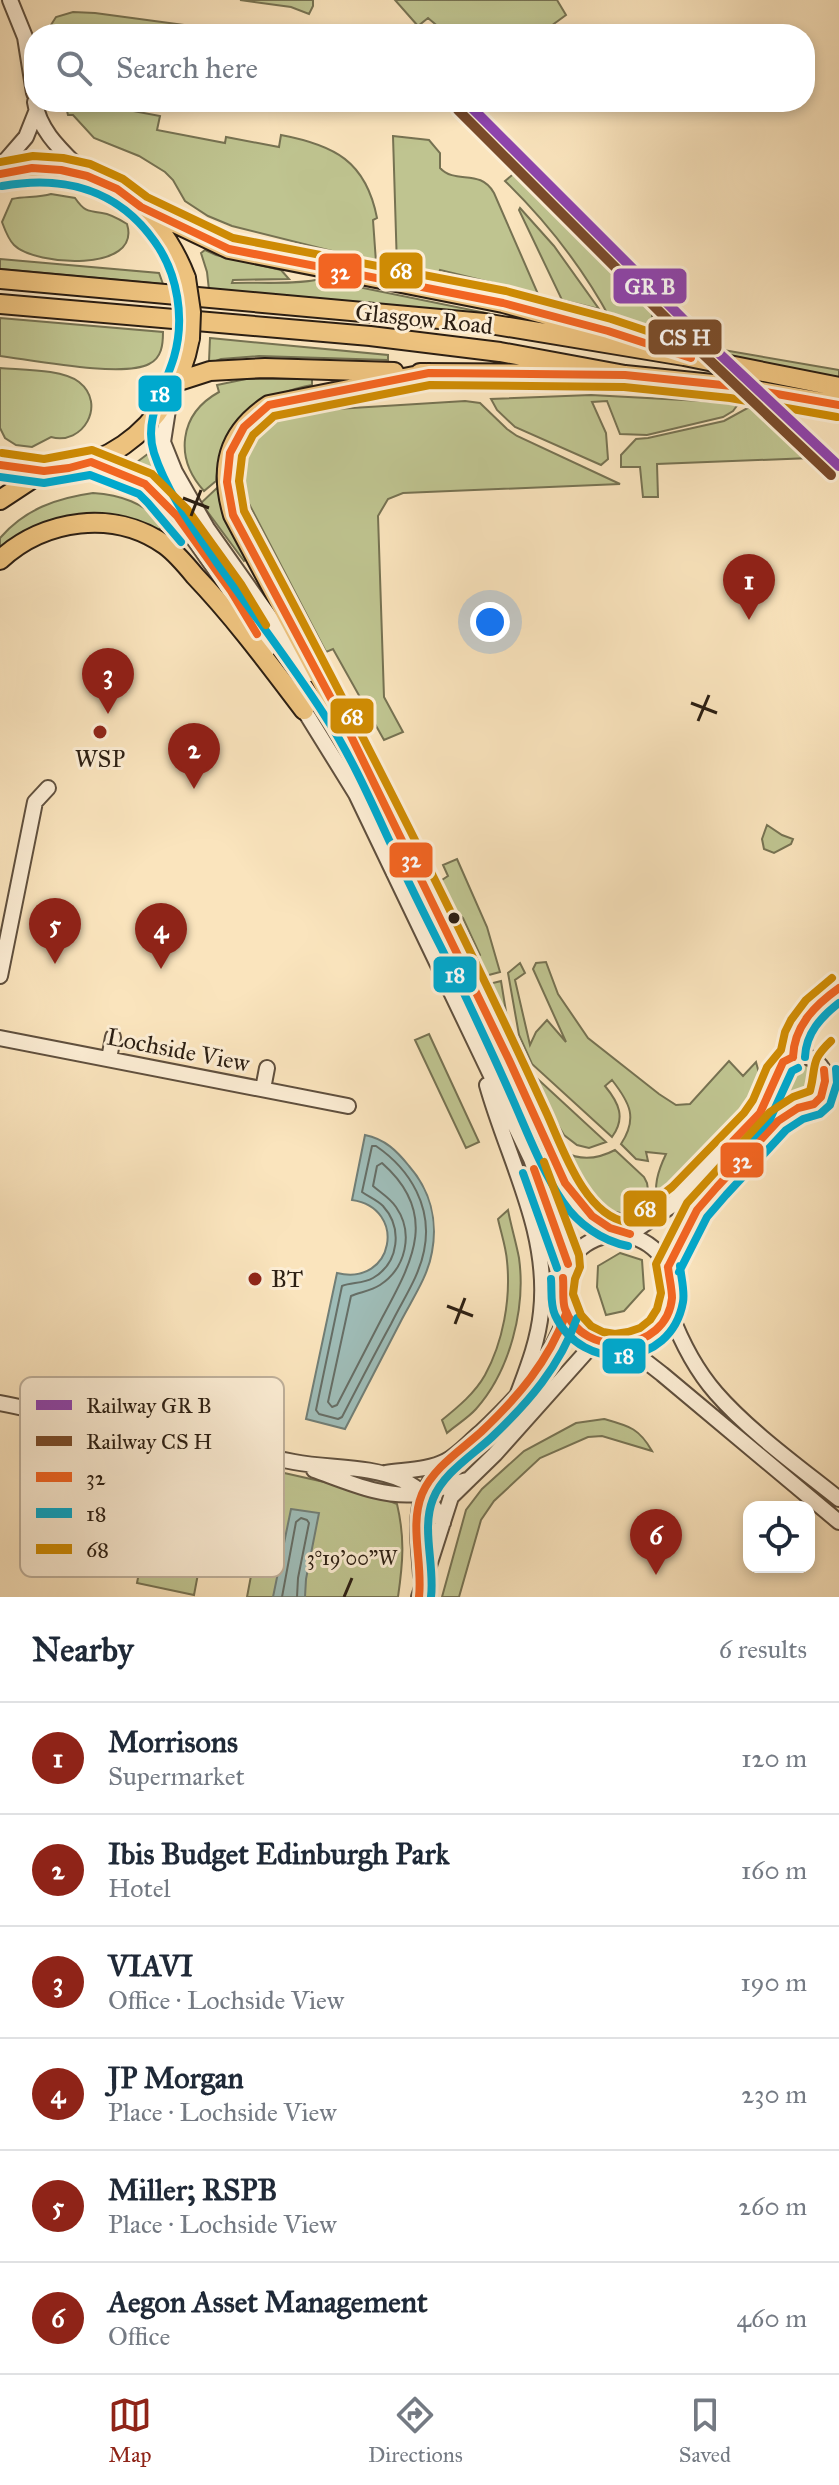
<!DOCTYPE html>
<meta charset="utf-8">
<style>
:root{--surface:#fff;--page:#f2f2f3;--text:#1f2937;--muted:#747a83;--line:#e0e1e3;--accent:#8f2418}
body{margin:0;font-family:"IM FELL Great Primer",serif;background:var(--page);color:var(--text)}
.controls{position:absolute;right:24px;bottom:24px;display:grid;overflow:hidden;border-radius:16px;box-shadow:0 4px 12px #0003}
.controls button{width:72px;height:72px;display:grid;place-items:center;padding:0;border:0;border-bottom:2px solid var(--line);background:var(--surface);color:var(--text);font:40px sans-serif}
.you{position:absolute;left:490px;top:622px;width:28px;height:28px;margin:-20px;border:6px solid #fff;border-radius:50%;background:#1a73e8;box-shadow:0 0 0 12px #1a73e833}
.badge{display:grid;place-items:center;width:52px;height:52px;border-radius:50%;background:var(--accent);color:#fff;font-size:26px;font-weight:700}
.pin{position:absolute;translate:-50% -66px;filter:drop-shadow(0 2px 4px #0008)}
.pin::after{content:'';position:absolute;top:42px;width:28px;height:24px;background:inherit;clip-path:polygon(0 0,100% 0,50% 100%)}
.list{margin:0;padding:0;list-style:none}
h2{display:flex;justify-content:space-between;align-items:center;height:104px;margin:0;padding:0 32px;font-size:34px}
h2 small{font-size:26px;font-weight:400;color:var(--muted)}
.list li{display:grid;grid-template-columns:52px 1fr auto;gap:24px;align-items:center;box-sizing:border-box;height:112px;padding:0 32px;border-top:2px solid var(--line)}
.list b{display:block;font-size:30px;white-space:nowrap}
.list p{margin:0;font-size:26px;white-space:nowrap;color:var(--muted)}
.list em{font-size:26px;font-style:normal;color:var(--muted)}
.icon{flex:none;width:44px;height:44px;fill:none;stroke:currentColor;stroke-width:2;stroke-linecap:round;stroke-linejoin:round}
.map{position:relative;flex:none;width:839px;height:1597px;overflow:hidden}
.search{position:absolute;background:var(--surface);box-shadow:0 4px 12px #0003;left:24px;right:24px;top:24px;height:88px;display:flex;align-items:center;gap:20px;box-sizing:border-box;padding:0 28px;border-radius:32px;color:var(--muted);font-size:30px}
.sheet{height:776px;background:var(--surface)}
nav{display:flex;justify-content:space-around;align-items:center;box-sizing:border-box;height:112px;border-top:2px solid var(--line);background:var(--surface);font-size:22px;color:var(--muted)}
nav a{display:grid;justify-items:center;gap:4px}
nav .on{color:var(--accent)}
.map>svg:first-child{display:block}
</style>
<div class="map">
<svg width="839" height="1597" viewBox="0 0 839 1597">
<rect width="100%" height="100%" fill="#fae4bd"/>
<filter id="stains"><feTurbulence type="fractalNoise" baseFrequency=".0025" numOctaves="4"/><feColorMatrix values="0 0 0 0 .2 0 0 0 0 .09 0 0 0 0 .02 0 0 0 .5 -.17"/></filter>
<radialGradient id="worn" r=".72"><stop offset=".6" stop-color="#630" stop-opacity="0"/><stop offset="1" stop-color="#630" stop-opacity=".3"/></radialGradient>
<path fill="#bfc490" stroke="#767252" stroke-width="2" d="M240 0H313V6L309 14 291 7Z
M395 0H557L566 15 540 34H447L428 18 418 26Z
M73 12 95 13 251 34H49V28L56 17Z
M65 103 112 107 160 116 157 130 225 143 226 137 279 147 281 135C334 145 366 161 377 218L373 220 376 262 232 226 208 216 185 201 173 180 165 172 139 156 94 138 73 115H68Z
M393 136 429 140 440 153V168C456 185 480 168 494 193L538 294 440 270 438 276 397 267Z
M517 171 646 299 652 312V318L675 335V337L611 320C583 268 547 222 505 181Z
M51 194 75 198C84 211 87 211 102 213 111 214 119 219 127 224 142 273 35 266 14 245 8 239 5 230 2 222L12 199C25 196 38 198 51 194Z
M520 208 554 246 599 309 562 300 519 210Z
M205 250 216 255 281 270 289 279 233 280 232 283C254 282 301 285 319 279L491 314 490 317 209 290 207 272 201 253Z
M0 259 159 273 163 284 0 269Z
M0 318 163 332C163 344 162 358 149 364 123 378 32 360 0 356Z
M210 338 388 355V360L259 356 221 359 211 363 209 361Z
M677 342 839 370V379L714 356 675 345 674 343Z
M0 368C22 370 62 369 79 382 107 404 83 446 51 437L32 447 16 445 5 438 0 428Z
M246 379H312V385C259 395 220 425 216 481L204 491C174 458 179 414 219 392L217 385Z
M591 395 739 403 733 411 723 417 647 435 620 434 607 401 592 402 606 433 608 459 601 465 515 427 497 410 491 399Z
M465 401 480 403 507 429 517 436 620 484 403 493 388 499 378 516 384 697 403 732 384 740 333 649 326 652 246 498C233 447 256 422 304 411Z
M753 405 763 407 777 429 810 458 657 464 658 497H643L640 467H621V455L636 439 648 438 724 421Z
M153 450 164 475 184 507 181 509 156 482 129 468Z
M218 487 221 504 249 558 244 561 201 503Z
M93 493C122 495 142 503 164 523L157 533 91 519 0 556V538C25 509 57 498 93 493Z
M767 825 782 835 793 839 791 844 774 853 764 849 762 839Z
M457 859 487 927 500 972 485 976 477 957 480 955 463 918 449 905 440 884 442 880 448 876 443 865Z
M546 962 558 994 588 1038 659 1094 676 1105 690 1104 729 1061 743 1076 756 1062 760 1077 756 1094 704 1147 702 1160 692 1170 693 1174 671 1197 657 1206C654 1185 657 1173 666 1154L646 1152 648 1161 636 1159 621 1144C638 1118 630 1103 612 1080L605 1086C619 1103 626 1118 612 1137L532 1064 519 1035 508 973 520 963 525 973 515 980 530 1045 536 1032 547 1020 566 1042 533 969 536 963Z
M501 981 509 1030 504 1031 499 1021 498 1011H493L489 984Z
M429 1034 479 1142 466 1148 415 1040Z
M783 1081a17 17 0 1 1 34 0a17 17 0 1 1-34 0Z
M529 1071 606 1142 589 1148 577 1145 564 1135 526 1073Z
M615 1150 644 1177 647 1183 651 1210C606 1225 577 1193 560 1155L564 1152C581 1161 598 1159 615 1150Z
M508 1210C511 1226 516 1242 519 1258 526 1308 510 1371 476 1409 468 1418 456 1425 447 1433L442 1420C458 1407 475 1393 485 1375 503 1342 511 1299 507 1261 506 1247 501 1233 498 1219Z
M620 1253 642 1260 644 1289 624 1311 606 1315 597 1287 598 1266Z
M604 1419C629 1426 639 1428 652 1451L602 1436 588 1437 540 1458 494 1501 481 1520 459 1597H442L466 1510 482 1489 524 1451 576 1423Z
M271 1470 364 1491 397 1504C405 1538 403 1562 398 1597H247Z
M147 1531 204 1542 194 1595 137 1583Z"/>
<path fill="#9fbdb8" stroke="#717e76" stroke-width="2" d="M365 1135C385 1139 397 1151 409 1166 430 1190 438 1220 432 1252 428 1276 413 1298 402 1319 383 1356 364 1392 345 1429L306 1419 337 1273C394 1287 408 1208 352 1200Z
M291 1509 319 1513 306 1579 305 1597H273Z"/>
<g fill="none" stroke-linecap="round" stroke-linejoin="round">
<path stroke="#666e66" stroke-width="2" d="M372 1146H376C411 1170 433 1208 424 1251 419 1277 402 1301 391 1324 374 1355 358 1386 342 1417L338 1419 319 1414 316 1410 342 1286C351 1282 363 1284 373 1278 399 1263 403 1228 383 1206 377 1200 369 1197 362 1192Z
M382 1163C440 1214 412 1262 382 1318 367 1347 352 1376 337 1405L332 1407 328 1402 351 1296C360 1292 371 1291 380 1285 406 1268 414 1233 396 1207 390 1198 381 1193 373 1186L377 1166Z
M282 1597 296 1522 301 1518 307 1520 309 1523 298 1578 297 1597"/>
<defs>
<path id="minor" d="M10 0 25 37 34 93
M35 102C39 133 66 154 87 176
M0 167 26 137 36 112
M170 397 163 442 175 472 207 528 310 674
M91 462C109 469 131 474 148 486 168 500 182 522 196 542 221 577 245 613 267 651
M299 702 356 794 427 942 531 1159 568 1264
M346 727 509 1060 565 1183 586 1211 618 1233
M0 976 35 802 48 788
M0 1038 348 1106
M109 1059 113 1037
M487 1085C508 1160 550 1232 541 1312 538 1342 527 1369 517 1396
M263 1089 267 1068
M630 1234 671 1206 760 1113 783 1062C805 1043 838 1070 822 1096 815 1107 791 1111 780 1120 769 1128 759 1141 750 1152 732 1171 710 1190 696 1212 685 1229 677 1249 668 1267
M561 1291a56 56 0 1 1 112 0a56 56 0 1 1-112 0Z
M670 1312C681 1341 695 1369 716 1393 749 1431 799 1467 839 1499
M626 1346 662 1374 839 1522
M0 1403C98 1423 196 1444 294 1462 330 1469 368 1465 402 1480 422 1488 434 1504 443 1523
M314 1470C348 1482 382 1498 418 1494 434 1492 451 1484 467 1480
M386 1473C405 1470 429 1470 446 1461 459 1454 469 1442 480 1433 516 1399 552 1362 566 1314
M421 1575C418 1530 410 1498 445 1462
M419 1597 451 1497 495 1454 595 1342"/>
<path id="major" d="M0 174C85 152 156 199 186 278
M141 207 229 249 503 303 628 337
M0 279 484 323 684 356 839 387
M0 304 370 336 500 352 625 375 732 386 839 405
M420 373 574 374
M179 381 210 371 265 368 394 372
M0 465C93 489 173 430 190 338
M0 500 44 471
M0 560C44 519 114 509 165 545 176 553 186 565 195 576 235 618 269 664 304 710
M350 734 233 515C219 468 227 433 269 405L429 373"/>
</defs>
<use href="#minor" stroke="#60503e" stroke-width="18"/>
<use href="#major" stroke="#2c1f13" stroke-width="22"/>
<use href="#minor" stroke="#fcedd4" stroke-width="14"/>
<use href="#major" stroke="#edc27e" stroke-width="18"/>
<defs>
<path id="major-bridge" d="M186 278 191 312 190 338"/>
</defs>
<use href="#major-bridge" stroke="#2c1f13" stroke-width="22" stroke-linecap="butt"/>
<use href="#major-bridge" stroke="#edc27e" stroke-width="18"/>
<defs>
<path id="bus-1" d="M0 174 32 168 61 170 87 176 117 189 141 207 229 249 503 303 608 331 691 358
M0 465 44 471 69 468 91 462 145 484 177 516 231 591 257 634
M793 1057C794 1026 815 1005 839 988
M733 1141 760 1113 783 1062 793 1057
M534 1169 568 1264
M630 1234 610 1228 592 1216 565 1183 509 1060 350 734 233 515 227 482 230 453 244 427 269 405 429 373 625 375 732 386 839 405
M668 1267 697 1210 717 1187 778 1121 798 1108 814 1104 821 1097 825 1081 824 1070
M563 1278C564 1288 562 1301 565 1309 583 1360 667 1353 672 1298 672 1289 669 1277 668 1267
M419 1597C423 1563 409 1526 422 1494 433 1468 461 1450 481 1432 518 1397 548 1362 566 1314"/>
<path id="bus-2" d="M2 186C63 175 118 189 155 242 178 274 185 319 174 357 165 388 143 419 154 453 167 493 194 529 217 563 253 614 291 663 325 716 353 759 373 806 395 853 415 897 438 941 460 985 478 1023 496 1061 513 1100 528 1134 542 1171 563 1202 578 1224 602 1241 628 1246
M0 477 44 483 90 475 139 494 148 503 181 542
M805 1057C806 1033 821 1017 839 1003
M742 1149 770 1119 792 1071 798 1068
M523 1173 557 1268
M679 1272 707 1217 726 1195 786 1130 803 1119 820 1114 830 1105 837 1083 836 1069
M551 1279C552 1290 550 1305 555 1315 582 1374 671 1369 683 1302 685 1291 681 1277 680 1266
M431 1597C435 1565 421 1529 433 1499 443 1473 473 1455 492 1437 529 1402 560 1366 577 1318"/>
<path id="bus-3" d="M0 162 33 156 63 158 90 164 123 179 147 197 233 238 506 291 611 319 695 347
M2 453 44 459 92 450 152 474 187 509 241 584 266 625
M832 978 806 1000 791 1020 785 1032 781 1050 767 1067 753 1100 744 1113 672 1187 627 1222C585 1216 562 1147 547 1114 453 909 350 709 244 511L239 481 242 456 253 435 274 416 430 385 624 387 730 398 837 417
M544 1162 579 1255 580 1267 575 1279 573 1294 581 1315 591 1326 603 1332 615 1334 628 1332 640 1328 650 1320 657 1309 661 1293 656 1264 687 1203 770 1112 793 1097 810 1091C817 1065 809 1062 831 1041"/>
</defs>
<use href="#bus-1" stroke="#fcedd4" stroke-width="14"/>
<use href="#bus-2" stroke="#fcedd4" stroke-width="14"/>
<use href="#bus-3" stroke="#fcedd4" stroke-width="14"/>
<use href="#bus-1" stroke="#f26522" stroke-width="8"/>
<use href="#bus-2" stroke="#00a9ce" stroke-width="8"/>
<use href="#bus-3" stroke="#ce8b04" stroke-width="8"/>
<defs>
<path id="rail-1" d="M466 102 693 329 839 466"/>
<path id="rail-2" d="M458 110 685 337 831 475"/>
</defs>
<use href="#rail-1" stroke="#fcedd4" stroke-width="16"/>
<use href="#rail-2" stroke="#fcedd4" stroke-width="16"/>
<use href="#rail-1" stroke="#8e44ad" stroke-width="10"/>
<use href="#rail-2" stroke="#7a4b2a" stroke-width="10"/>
</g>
<path fill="none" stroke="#2c1f13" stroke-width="3" d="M183 498 209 508M191 516 201 490M691 703 717 713M698 721 709 695M447 1306 473 1316M455 1324 465 1298M344 1597 352 1578"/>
<g fill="#8f2418" stroke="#fcedd4" stroke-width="3">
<circle cx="100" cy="732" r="8"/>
<circle cx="255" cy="1279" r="8"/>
</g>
<circle fill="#2c1f13" stroke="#fcedd4" stroke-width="3" cx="454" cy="918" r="7"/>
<g text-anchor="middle" stroke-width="6" stroke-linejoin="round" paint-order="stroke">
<g font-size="24" fill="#2c1f13" stroke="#fcedd4">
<text transform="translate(424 319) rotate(6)" y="8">Glasgow Road</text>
<text transform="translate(178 1050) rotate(11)" y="8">Lochside View</text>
</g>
<g font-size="24" fill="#2c1f13" stroke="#fcedd4">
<text x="100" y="767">WSP</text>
<text x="271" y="1287" text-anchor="start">BT</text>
</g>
</g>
<rect x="20" y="1377" width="264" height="200" rx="12" fill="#fcedd4" stroke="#beaf9a" stroke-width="2"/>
<rect x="36" y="1400" width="36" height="10" fill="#8e44ad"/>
<rect x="36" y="1436" width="36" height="10" fill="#7a4b2a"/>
<rect x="36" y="1472" width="36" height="10" fill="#f26522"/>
<rect x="36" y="1508" width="36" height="10" fill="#00a9ce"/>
<rect x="36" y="1544" width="36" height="10" fill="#ce8b04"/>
<g font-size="22" fill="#2c1f13">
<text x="86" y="1413">Railway GR B</text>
<text x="86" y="1449">Railway CS H</text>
<text x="86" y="1485">32</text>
<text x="86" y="1521">18</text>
<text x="86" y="1557">68</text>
</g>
<g font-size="20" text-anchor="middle" fill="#2c1f13" stroke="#fcedd4" stroke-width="6" stroke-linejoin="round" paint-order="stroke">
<text x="352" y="1565">3°19'00"W</text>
</g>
<g stroke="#fcedd4" stroke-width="3">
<rect x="378" y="251" width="46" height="39" rx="8" fill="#ce8b04"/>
<rect x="317" y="252" width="46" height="38" rx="8" fill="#f26522"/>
<rect x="612" y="267" width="76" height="38" rx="8" fill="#8e44ad"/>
<rect x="647" y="318" width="76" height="38" rx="8" fill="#7a4b2a"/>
<rect x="137" y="374" width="46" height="39" rx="8" fill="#00a9ce"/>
<rect x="329" y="697" width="46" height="38" rx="8" fill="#ce8b04"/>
<rect x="388" y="841" width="46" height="38" rx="8" fill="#f26522"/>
<rect x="432" y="955" width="46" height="39" rx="8" fill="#00a9ce"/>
<rect x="719" y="1141" width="46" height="38" rx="8" fill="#f26522"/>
<rect x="622" y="1189" width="46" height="39" rx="8" fill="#ce8b04"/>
<rect x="601" y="1337" width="46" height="38" rx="8" fill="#00a9ce"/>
</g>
<g font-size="22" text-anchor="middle" font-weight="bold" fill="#fff">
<text x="401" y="278">68</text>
<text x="340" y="279">32</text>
<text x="650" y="294">GR B</text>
<text x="685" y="345">CS H</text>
<text x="160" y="401">18</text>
<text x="352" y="724">68</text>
<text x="411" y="867">32</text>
<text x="455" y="982">18</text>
<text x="742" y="1168">32</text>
<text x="645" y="1216">68</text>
<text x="624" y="1363">18</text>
</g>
<rect width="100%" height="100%" filter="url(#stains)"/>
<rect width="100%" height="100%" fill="url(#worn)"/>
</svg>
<div class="controls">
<button><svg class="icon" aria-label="locate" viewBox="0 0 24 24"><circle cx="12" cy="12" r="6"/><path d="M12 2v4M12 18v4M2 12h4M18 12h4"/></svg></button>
</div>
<div class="you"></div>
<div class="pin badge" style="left:749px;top:620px">1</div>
<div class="pin badge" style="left:194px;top:789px">2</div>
<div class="pin badge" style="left:108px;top:714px">3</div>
<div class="pin badge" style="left:161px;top:969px">4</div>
<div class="pin badge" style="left:55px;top:964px">5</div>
<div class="pin badge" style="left:656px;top:1575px">6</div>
<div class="search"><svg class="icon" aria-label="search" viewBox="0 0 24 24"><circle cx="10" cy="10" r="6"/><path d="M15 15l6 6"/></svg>Search here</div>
</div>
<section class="sheet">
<h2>Nearby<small>6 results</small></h2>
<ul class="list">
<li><span class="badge">1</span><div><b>Morrisons</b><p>Supermarket</p></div><em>120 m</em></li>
<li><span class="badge">2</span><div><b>Ibis Budget Edinburgh Park</b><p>Hotel</p></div><em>160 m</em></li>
<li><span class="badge">3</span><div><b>VIAVI</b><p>Office · Lochside View</p></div><em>190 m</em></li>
<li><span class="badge">4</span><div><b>JP Morgan</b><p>Place · Lochside View</p></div><em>230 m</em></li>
<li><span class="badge">5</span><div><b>Miller; RSPB</b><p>Place · Lochside View</p></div><em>260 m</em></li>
<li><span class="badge">6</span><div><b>Aegon Asset Management</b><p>Office</p></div><em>460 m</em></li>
</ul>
</section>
<nav>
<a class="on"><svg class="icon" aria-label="map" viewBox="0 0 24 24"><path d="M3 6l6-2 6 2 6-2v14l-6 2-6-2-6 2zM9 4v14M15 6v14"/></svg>Map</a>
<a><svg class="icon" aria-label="directions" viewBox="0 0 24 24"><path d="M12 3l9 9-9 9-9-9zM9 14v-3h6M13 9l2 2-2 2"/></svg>Directions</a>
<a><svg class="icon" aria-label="saved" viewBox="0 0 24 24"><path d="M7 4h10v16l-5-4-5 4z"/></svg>Saved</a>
</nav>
